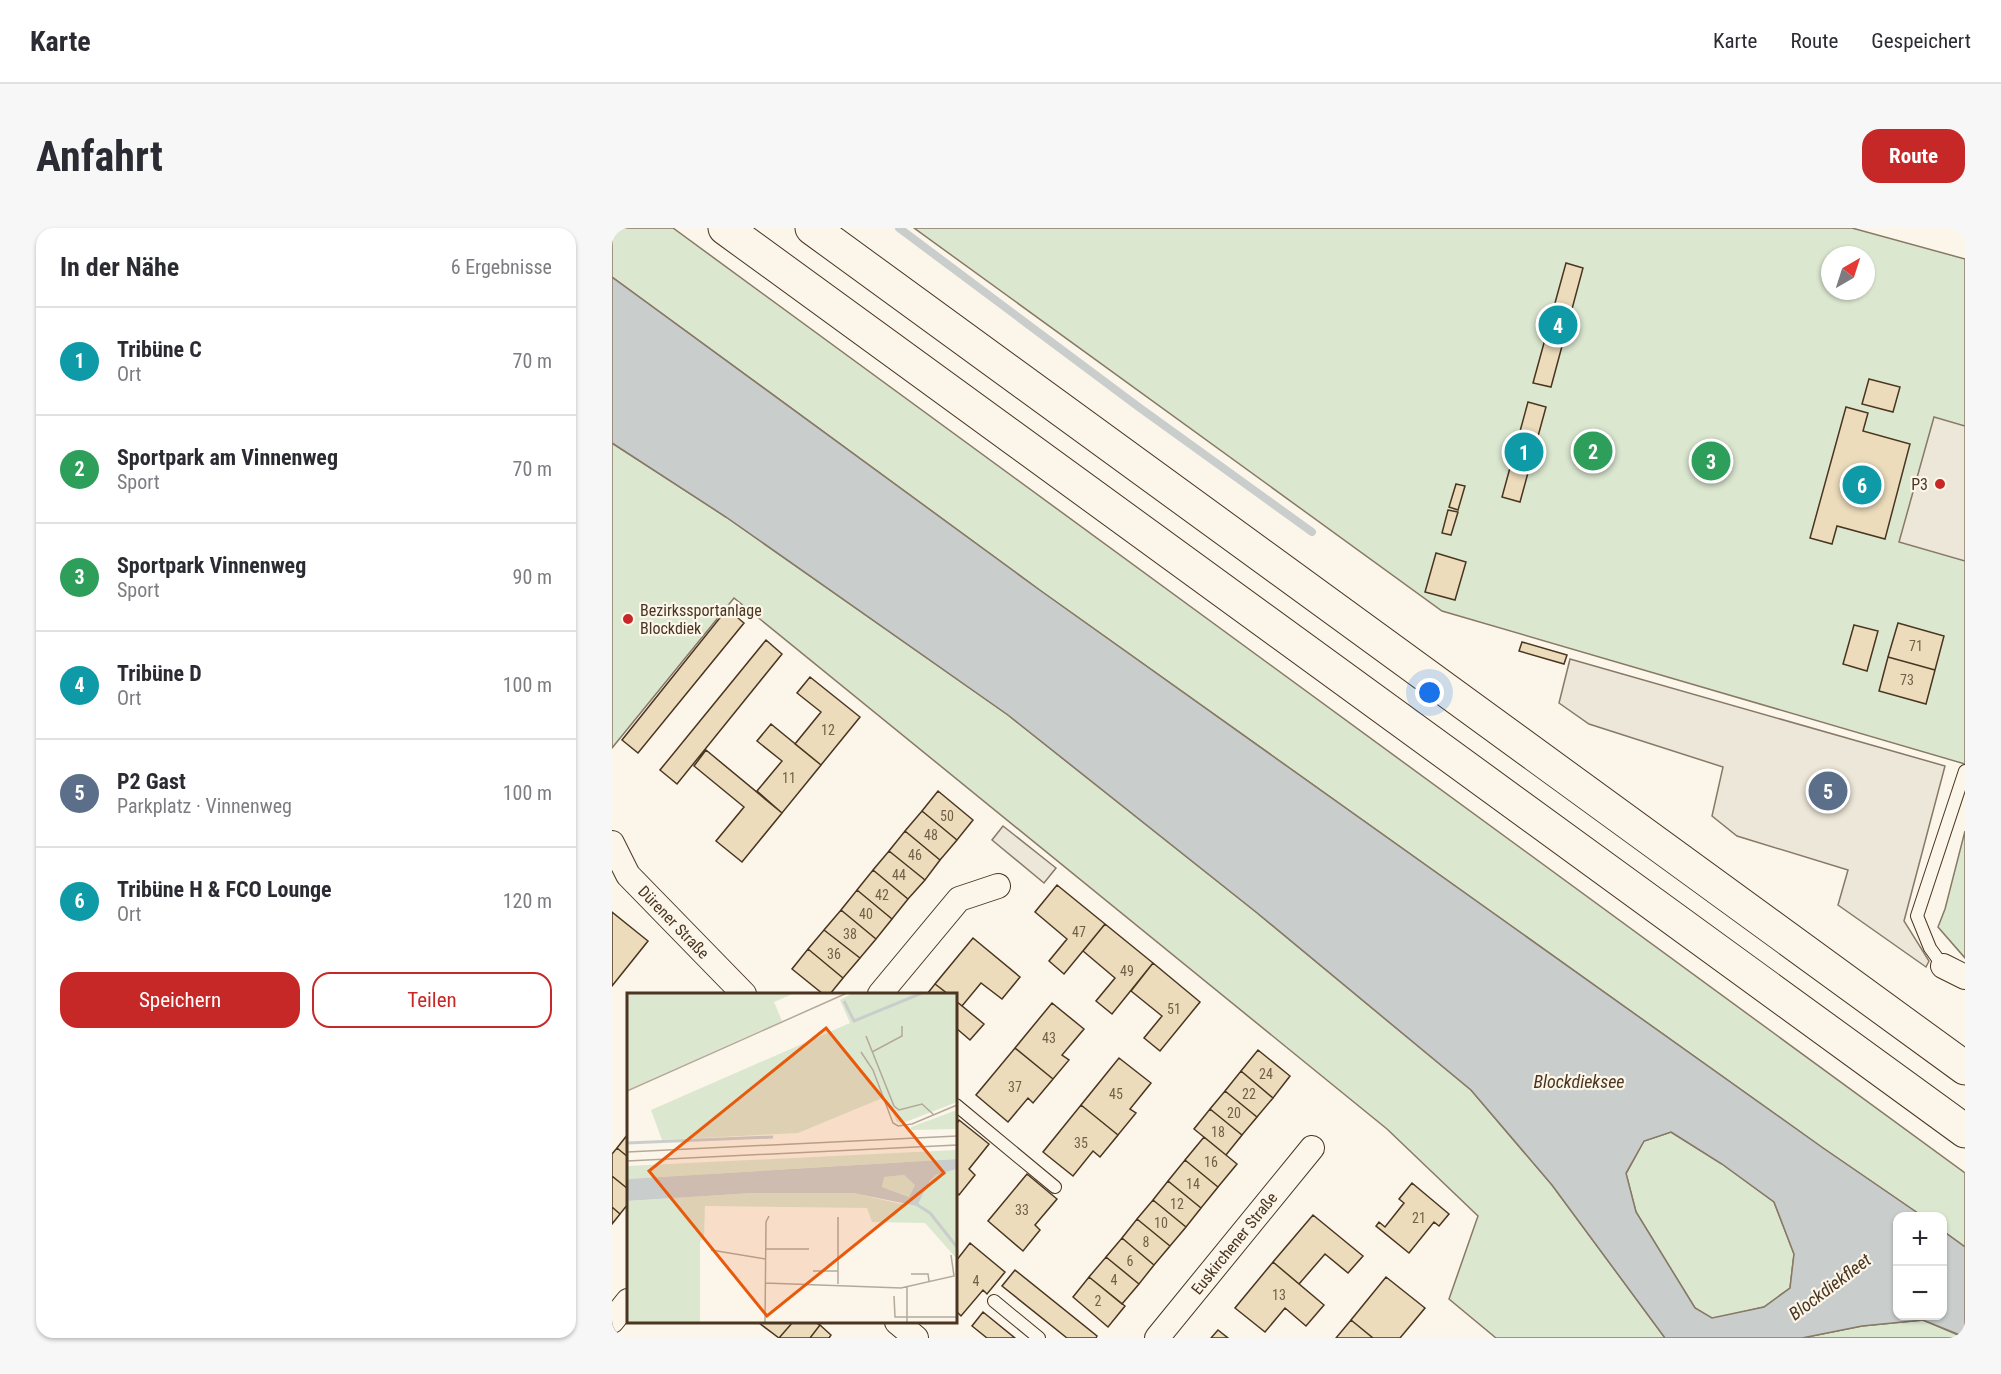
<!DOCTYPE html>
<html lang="de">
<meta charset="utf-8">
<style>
:root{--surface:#fff;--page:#f7f7f7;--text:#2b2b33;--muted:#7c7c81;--line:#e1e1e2;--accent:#c62828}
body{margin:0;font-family:"Roboto Condensed",sans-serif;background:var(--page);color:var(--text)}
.controls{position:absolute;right:18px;bottom:18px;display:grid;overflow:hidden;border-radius:12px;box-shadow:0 2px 4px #0004}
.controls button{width:54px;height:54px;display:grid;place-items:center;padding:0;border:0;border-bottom:2px solid var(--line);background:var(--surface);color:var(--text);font:30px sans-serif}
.compass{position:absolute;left:1209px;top:18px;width:54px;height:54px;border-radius:50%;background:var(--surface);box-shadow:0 2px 4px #0004;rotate:39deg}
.you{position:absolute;left:818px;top:465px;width:21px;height:21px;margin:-15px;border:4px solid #fff;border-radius:50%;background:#1a73e8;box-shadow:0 0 0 9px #1a73e833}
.badge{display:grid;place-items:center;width:39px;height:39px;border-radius:50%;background:var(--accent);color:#fff;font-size:20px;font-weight:700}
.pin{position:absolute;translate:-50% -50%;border:3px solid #fff;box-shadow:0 2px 6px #0006}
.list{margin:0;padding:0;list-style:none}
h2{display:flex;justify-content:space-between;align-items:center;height:78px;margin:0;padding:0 24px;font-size:26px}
h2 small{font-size:20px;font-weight:400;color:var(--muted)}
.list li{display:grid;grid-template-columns:39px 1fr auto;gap:18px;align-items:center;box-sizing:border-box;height:108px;padding:0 24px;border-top:2px solid var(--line)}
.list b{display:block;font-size:22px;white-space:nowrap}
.list p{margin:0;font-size:20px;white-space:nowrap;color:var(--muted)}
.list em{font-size:20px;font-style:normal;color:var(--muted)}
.actions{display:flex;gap:12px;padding:18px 24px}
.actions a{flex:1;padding:14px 0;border:2px solid var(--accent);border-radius:18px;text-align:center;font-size:21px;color:var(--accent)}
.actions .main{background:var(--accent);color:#fff}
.map{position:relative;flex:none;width:1353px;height:1110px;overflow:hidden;border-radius:18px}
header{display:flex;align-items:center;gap:36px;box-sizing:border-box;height:84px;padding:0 30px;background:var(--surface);border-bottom:2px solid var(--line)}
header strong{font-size:28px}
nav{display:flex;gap:33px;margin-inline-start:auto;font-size:21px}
.intro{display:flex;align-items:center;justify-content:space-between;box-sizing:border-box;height:144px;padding:0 36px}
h1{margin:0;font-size:42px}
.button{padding:15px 27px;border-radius:18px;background:var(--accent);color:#fff;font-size:21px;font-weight:700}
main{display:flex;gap:36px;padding:0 36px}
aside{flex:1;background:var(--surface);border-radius:18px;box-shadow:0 2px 4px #0004}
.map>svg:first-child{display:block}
</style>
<header>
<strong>Karte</strong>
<nav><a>Karte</a><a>Route</a><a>Gespeichert</a></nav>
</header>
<div class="intro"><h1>Anfahrt</h1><a class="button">Route</a></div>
<main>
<aside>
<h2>In der Nähe<small>6 Ergebnisse</small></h2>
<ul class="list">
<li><span class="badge" style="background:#0f9aa8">1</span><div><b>Tribüne C</b><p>Ort</p></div><em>70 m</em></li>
<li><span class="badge" style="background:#2e9e5b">2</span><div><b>Sportpark am Vinnenweg</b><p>Sport</p></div><em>70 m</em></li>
<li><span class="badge" style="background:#2e9e5b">3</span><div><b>Sportpark Vinnenweg</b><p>Sport</p></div><em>90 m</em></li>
<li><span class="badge" style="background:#0f9aa8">4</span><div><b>Tribüne D</b><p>Ort</p></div><em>100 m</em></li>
<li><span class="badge" style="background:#5c6f8a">5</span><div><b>P2 Gast</b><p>Parkplatz · Vinnenweg</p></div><em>100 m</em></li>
<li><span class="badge" style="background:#0f9aa8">6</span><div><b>Tribüne H &amp; FCO Lounge</b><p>Ort</p></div><em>120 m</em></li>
</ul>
<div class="actions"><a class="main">Speichern</a><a>Teilen</a></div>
</aside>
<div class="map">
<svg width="1353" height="1110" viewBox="0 0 1353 1110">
<rect width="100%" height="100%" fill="#fbf6e9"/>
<path fill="#dce7d0" stroke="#887966" stroke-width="1.5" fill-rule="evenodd" d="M0 0H61L1353 945V1019L1331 1003 1330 988H1310L1211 920 429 363 0 49Z
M302 0H1240L1353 31V536L830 383ZM1218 27H1254V63H1218Z
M0 215 114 289 396 487 644 684 859 862 940 957 1053 1110H884L837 1071 866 988 775 901 122 370 0 520Z
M1353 603V730L1326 699 1333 681Z
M1059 904 1110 936 1162 974 1182 1026 1178 1060 1152 1079 1100 1091 1083 1080 1024 984 1014 946 1032 913Z
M1311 1092 1353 1110H1190L1250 1098Z"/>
<path fill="#ede7d9" stroke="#887966" stroke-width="1.5" d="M1322 189 1353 198V333L1287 314Z
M958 431 1333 538 1292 693 1317 733 1314 739 1226 677 1236 642 1125 608 1100 588 1111 539 977 496 947 475Z
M391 598 444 640 432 655 380 612Z"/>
<path fill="#c9cecd" stroke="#887966" stroke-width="1.5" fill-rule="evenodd" d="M0 49 429 363 1211 920 1310 988H1286V1088H1330L1331 1003 1353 1019V1109L1311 1092 1250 1098 1190 1110H1053L940 957 859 862 644 684 396 487 114 289 0 215ZM1059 904 1110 936 1162 974 1182 1026 1178 1060 1152 1079 1100 1090 1083 1080 1024 984 1014 945 1032 913Z"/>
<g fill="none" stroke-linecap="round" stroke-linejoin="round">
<path stroke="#c9cecd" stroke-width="8" d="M287 0 528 180 700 304"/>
</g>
<path fill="#ecdcbc" stroke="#4a3520" stroke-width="1.5" d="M954 35 971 40 939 159 921 155Z
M1257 151 1288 159 1281 184 1250 176Z
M916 174 934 179 908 274 890 269Z
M1234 179 1256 185 1251 203 1298 216 1273 311 1225 298 1220 316 1198 310Z
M844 256 853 258 846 282 837 279Z
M836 282 846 284 839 307 830 305Z
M824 325 854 334 843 372 813 364Z
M115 381 132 395 26 525 10 512Z
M1286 395 1332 408 1323 442 1276 429Z
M1242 397 1266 403 1255 443 1231 436Z
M154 412 170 426 65 556 48 542Z
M910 414 955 427 952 436 907 423Z
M1276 429 1323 442 1314 476 1267 463Z
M198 449 248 489 209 537 183 516 209 484 185 465Z
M159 496 209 537 170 585 145 563 170 533 145 513Z
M94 522 170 585 130 634 104 613 132 579 82 538Z
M326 563 361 592 345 612 310 583Z
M310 583 345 612 328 632 293 603Z
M293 603 328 632 313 652 277 623Z
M277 623 313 652 296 671 261 642Z
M261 642 296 671 280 691 245 662Z
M445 657 493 696 452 746 437 733 455 711 423 684Z
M245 662 280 691 264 711 229 682Z
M229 682 264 711 248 730 212 702Z
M0 684 36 713 0 758Z
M493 696 541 735 500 786 484 773 503 750 471 723Z
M212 702 248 730 231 750 196 721Z
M361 710 408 749 390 771 369 755 350 778 344 773V766H336L323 756Z
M196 721 231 750 218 766H211L180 741Z
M541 735 588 774 548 823 532 810 550 788 519 763Z
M323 756 336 766H315Z
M344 773 372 796 358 812 344 800Z
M440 775 472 801 450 827 457 832 441 851 403 820Z
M403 820 441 851 421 875 416 870 396 894 364 867Z
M646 822 678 848 661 870 629 843Z
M507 830 539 855 518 881 524 885 506 907 469 877Z
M629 843 661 870 645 889 613 863Z
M613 863 645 889 630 907 598 881Z
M469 877 506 907 488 929 481 923 461 948 431 924Z
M598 881 630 907 614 927 582 901Z
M347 892 377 916 357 941 363 947 347 967 344 964V897Z
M16 906V929L5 920Z
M592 909 625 936 606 959 573 932Z
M5 920 16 929V961L0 948V926Z
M573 932 606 959 589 980 556 953Z
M415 946 445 971 423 997 428 1002 411 1023 376 993Z
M0 948 16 961V976L8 986 0 979Z
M556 953 589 980 574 999 541 972Z
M800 955 837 986 827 998 822 994 797 1025 764 998 767 994 773 999 792 975 787 971Z
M541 972 574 999 558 1018 525 991Z
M0 979 8 986 0 996Z
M701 987 751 1028 736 1045 713 1026 687 1056 661 1034Z
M525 991 558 1018 542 1037 510 1010Z
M510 1010 542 1037 527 1056 494 1029Z
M358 1015 393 1044 375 1066 371 1062 349 1088 344 1083V1033Z
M494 1029 527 1056 510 1076 477 1049Z
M661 1034 712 1077 694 1098 673 1080 653 1104 623 1080Z
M403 1042 485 1108 484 1110H455L390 1058Z
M477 1049 513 1078 496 1099 461 1069Z
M774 1049 813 1080 788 1110H761L739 1092Z
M371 1084 403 1110H375L360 1098Z
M739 1092 761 1110H724Z
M148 1094H181L167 1110 147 1095Z
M181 1094H203L208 1097 198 1110H167Z
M208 1097 219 1107 217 1110H198Z
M606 1102 616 1110H599Z"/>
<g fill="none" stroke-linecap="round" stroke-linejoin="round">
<defs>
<path id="service" d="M1331 738 1318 720 1305 688 1353 543
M344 877 443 959
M382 1073 427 1110"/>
<path id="minor" d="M0 615 16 647 132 766
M1331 738 1353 749
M268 766 347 671 386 658
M0 1093 16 1073
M285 1094 304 1110
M545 1110 700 920"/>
<path id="motorway" d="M113 0 1353 903
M200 0 1353 840"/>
</defs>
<use href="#service" stroke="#4a3520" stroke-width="14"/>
<use href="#minor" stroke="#4a3520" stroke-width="26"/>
<use href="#motorway" stroke="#4a3520" stroke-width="35"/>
<use href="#service" stroke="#fbf6e9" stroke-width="12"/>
<use href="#minor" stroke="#fbf6e9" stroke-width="24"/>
<use href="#motorway" stroke="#fbf6e9" stroke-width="33"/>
</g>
<g fill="#c62828" stroke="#fbf6e9" stroke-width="2">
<circle cx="1328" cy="256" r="6"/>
<circle cx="16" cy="391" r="6"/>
</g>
<g text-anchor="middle" stroke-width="4.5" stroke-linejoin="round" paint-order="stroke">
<g font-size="14" fill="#725f47">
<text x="1304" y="423">71</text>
<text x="1295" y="457">73</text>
<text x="216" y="507">12</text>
<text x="177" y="555">11</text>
<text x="335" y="593">50</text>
<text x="319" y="612">48</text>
<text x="303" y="632">46</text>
<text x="287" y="652">44</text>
<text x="270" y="672">42</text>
<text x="254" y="691">40</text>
<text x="467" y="709">47</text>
<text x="238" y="711">38</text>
<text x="222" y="731">36</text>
<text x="515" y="748">49</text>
<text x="562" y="786">51</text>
<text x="437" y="815">43</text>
<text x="654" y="851">24</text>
<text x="403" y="864">37</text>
<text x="504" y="871">45</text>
<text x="637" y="871">22</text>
<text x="622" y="890">20</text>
<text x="606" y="909">18</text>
<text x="469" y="920">35</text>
<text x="599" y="939">16</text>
<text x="581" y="961">14</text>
<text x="565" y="981">12</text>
<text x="410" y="987">33</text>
<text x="807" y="995">21</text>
<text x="549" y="1000">10</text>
<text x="534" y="1019">8</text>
<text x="518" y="1038">6</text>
<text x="502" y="1057">4</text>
<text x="364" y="1058">4</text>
<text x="667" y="1072">13</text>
<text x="486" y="1078">2</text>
</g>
<g font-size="16" fill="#4a3520" stroke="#fbf6e9" text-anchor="end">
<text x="1316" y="262">P3</text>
<text x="28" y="388" text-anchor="start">Bezirkssportanlage<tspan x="28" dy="18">Blockdiek</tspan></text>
</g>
<g font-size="16" fill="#4a3520" stroke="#fbf6e9">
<text transform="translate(62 694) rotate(46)" y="6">Dürener Straße</text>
<text transform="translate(622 1015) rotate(-51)" y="6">Euskirchener Straße</text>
</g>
<g font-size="18" font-style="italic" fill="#4a3520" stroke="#fbf6e9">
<text x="967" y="860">Blockdieksee</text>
<text transform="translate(1218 1059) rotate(-37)" y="6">Blockdiekfleet</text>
</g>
</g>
<g transform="translate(15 765)">
<rect width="330" height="330" fill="#fbf6e9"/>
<path d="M0 0H168L147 9 155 28 0 97ZM226 0H330V109L276 130 270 129 258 104 171 140 35 147 24 117 223 30 213 7ZM330 117V136L284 137V134ZM330 157V166L0 186V173ZM330 176V266L298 230 245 229 240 215 78 213 77 246 73 248V330H0V208L126 200H226L274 211 293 206 295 197 309 182ZM277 182 289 192 282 204 255 194 256 184Z" fill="#dce7d0"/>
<path d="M330 166V176L309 182 302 189 290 213 226 200H126L0 208V186ZM277 182 288 192 282 204 255 194 257 184Z" fill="#c9cecd" fill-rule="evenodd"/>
<path fill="none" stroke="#c9cecd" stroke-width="3" d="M217 8 227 28 295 0M0 150 146 144M289 211 303 220 330 254"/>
<path fill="none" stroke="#b4a999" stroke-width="1.5" d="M239 43 267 113 272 117 295 111 307 122M234 59 246 77 266 130 271 133 285 131 330 112M245 59 275 43V33M0 98 220 0M0 159 330 143M0 168 330 152M139 256H182M84 257 138 266M186 278H211M284 281H301L302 288M138 290 274 295 327 283 324 262M211 291V224M267 303 268 324H330M138 330 139 229 142 223M280 330V294"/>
<path fill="#e8590c" fill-opacity="0.15" stroke="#e8590c" stroke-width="3" d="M199 35 317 180 140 323 22 178Z"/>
<rect width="330" height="330" fill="none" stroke="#4a3520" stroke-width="3"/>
</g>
</svg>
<div class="controls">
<button>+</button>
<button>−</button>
</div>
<svg class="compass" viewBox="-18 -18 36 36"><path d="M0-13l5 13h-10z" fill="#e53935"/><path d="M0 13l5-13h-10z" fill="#7c7c81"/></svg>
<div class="you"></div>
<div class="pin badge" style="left:912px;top:224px;background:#0f9aa8">1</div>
<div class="pin badge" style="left:981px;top:223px;background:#2e9e5b">2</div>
<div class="pin badge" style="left:1099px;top:233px;background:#2e9e5b">3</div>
<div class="pin badge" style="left:946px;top:97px;background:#0f9aa8">4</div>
<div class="pin badge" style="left:1216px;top:563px;background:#5c6f8a">5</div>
<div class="pin badge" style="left:1250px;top:257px;background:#0f9aa8">6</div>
</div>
</main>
